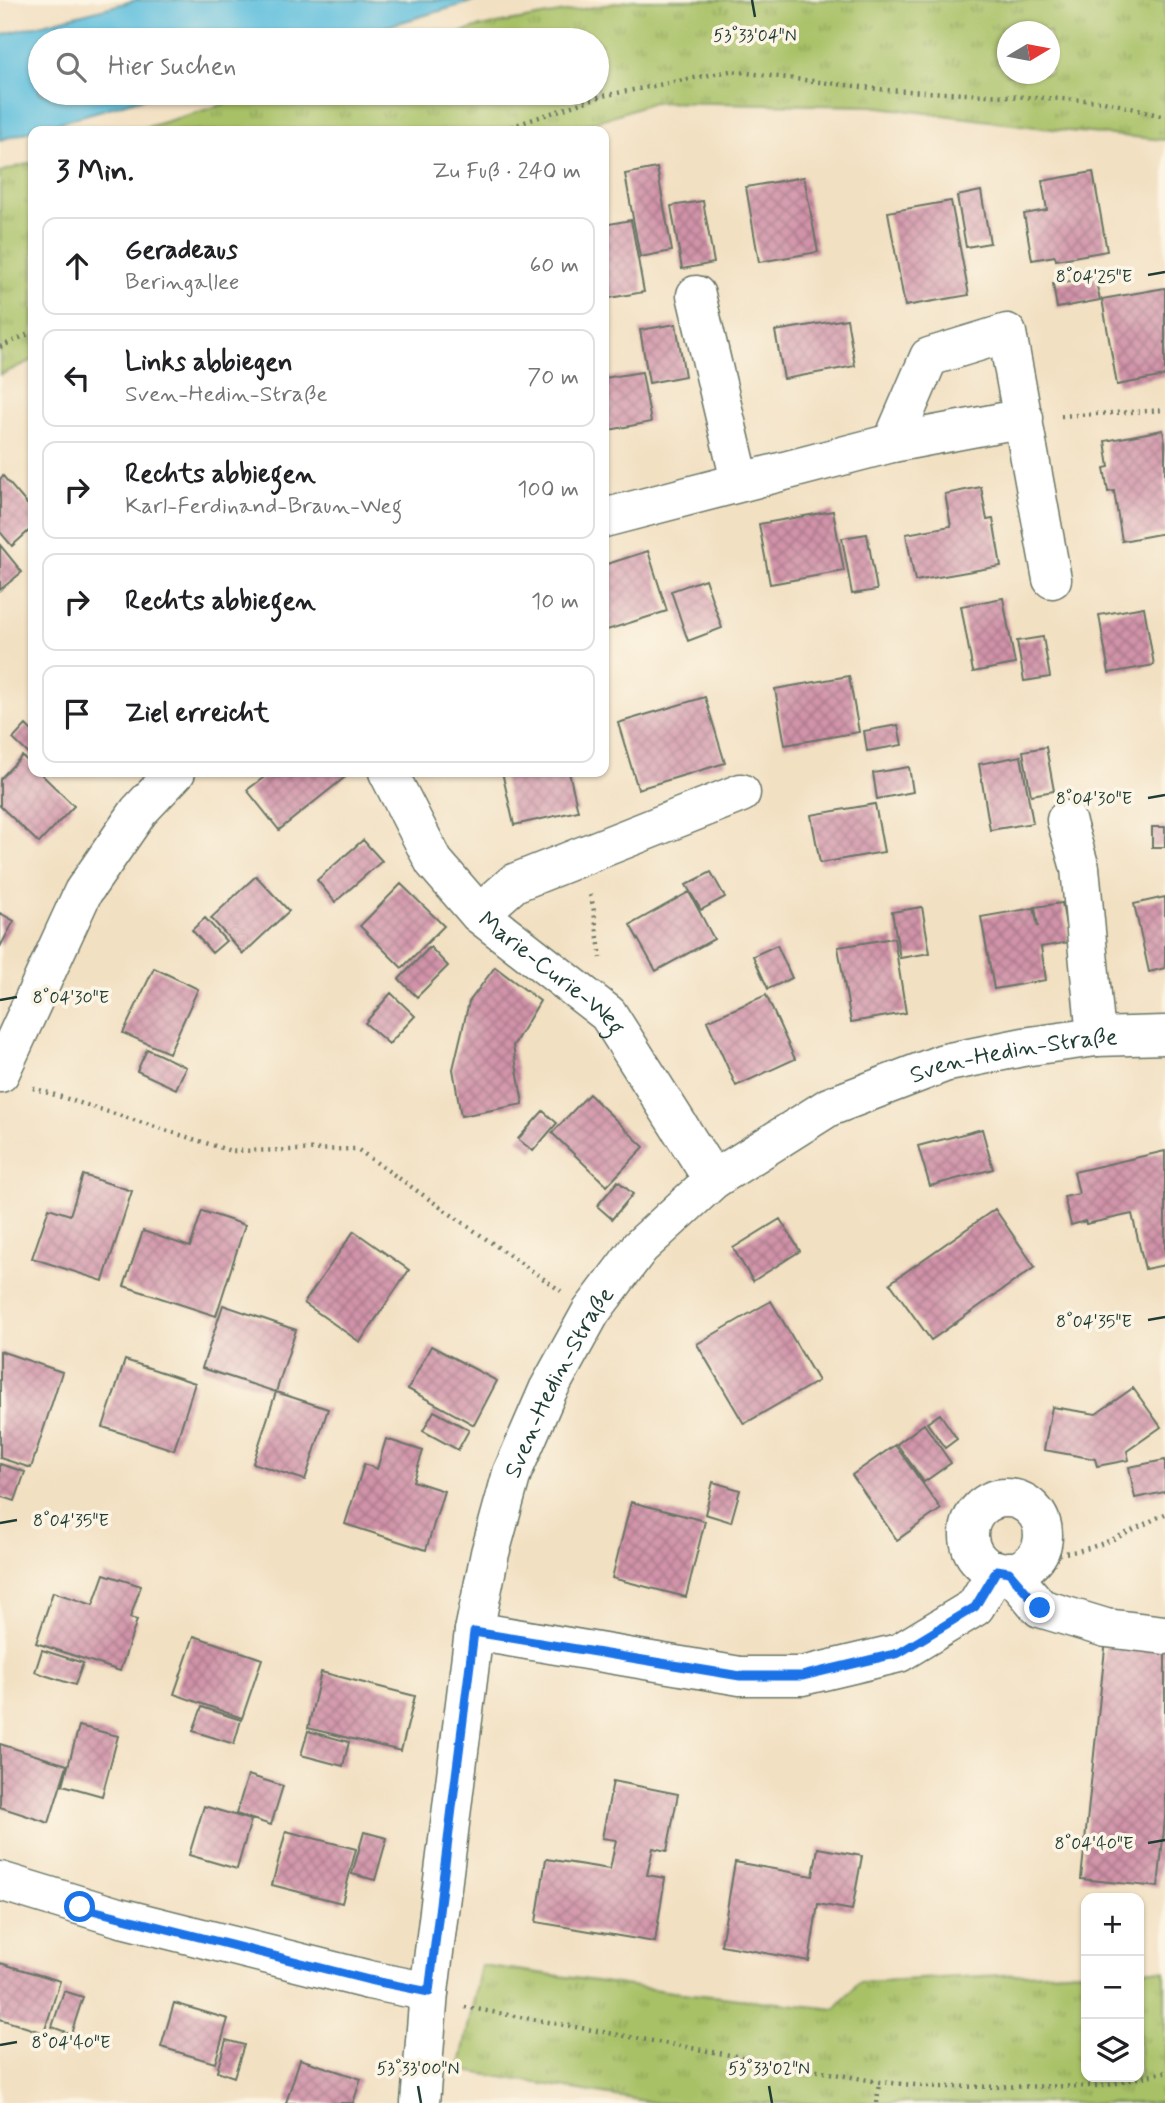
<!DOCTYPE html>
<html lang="de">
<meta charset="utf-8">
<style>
:root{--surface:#fff;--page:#f2f2f2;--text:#202124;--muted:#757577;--line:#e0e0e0}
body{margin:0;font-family:Mynerve,sans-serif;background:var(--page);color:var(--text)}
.controls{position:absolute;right:21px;bottom:21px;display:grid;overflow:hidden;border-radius:14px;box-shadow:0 2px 5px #0004}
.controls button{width:63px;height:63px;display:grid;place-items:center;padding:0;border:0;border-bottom:2px solid var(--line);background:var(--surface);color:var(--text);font:35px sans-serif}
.compass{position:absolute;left:997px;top:21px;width:63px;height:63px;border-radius:50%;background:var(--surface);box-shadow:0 2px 5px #0004;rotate:80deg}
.stop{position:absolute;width:21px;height:21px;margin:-16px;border:5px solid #1a73e8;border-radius:50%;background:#fff}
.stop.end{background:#1a73e8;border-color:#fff;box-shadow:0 2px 7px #0008}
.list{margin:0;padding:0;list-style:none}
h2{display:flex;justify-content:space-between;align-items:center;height:91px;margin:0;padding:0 28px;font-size:30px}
h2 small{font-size:23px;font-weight:400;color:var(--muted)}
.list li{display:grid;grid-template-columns:46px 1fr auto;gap:21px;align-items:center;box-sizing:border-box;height:98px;margin:0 14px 14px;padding:0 14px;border:2px solid var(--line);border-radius:14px}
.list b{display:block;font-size:26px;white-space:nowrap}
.list p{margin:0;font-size:23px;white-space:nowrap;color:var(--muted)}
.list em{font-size:23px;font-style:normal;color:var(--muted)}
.icon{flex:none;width:38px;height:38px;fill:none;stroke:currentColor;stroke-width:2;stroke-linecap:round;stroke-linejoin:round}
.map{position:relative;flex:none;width:1165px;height:2103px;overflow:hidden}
.search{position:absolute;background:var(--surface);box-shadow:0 2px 5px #0004;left:28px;top:28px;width:581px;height:77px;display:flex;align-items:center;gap:18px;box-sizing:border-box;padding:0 24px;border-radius:38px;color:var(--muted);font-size:26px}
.panel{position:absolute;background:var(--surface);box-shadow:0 2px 5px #0004;left:28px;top:126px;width:581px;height:651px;border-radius:14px}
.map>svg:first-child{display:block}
</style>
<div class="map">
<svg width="1165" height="2103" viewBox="0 0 1165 2103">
<defs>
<pattern id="grass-tufts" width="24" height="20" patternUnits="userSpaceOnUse" patternTransform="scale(1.75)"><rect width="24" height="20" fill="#a8c166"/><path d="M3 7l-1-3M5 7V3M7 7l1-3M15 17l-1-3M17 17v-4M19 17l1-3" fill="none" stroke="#889e55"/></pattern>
<pattern id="building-cross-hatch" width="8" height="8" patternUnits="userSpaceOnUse" patternTransform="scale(1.75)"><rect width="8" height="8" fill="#d193a9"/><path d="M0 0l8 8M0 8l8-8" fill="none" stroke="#a9798a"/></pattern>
</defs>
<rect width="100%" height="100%" fill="#fcf5e5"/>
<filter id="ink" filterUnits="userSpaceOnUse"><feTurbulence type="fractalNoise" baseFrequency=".0143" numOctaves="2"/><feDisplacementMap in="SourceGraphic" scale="14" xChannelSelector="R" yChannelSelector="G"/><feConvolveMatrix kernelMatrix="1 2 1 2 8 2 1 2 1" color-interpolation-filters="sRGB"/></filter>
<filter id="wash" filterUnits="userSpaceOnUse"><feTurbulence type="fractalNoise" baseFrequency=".00686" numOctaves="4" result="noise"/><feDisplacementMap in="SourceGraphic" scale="28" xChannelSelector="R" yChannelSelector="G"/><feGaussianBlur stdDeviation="1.57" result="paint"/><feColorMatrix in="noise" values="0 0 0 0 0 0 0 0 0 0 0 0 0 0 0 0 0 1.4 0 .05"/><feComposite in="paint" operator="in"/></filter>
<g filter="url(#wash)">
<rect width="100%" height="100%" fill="#f2e0c2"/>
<path fill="url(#grass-tufts)" stroke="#647f4d" stroke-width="2" fill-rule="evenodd" d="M634 0H1165V140L1068 131 872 106 653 102 569 131H134L262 93H597V40H436L479 27ZM1007 32H1050V74H1007Z
M33 162V360L0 375V172Z
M481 1965 673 1992 835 2009 859 1982 1086 1971V2077H1139V1969L1165 1971V2103H657L459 2070Z"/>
<path fill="#5fbfde" stroke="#3f7e89" stroke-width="2" d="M137 0H478L339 40H40V93H160L0 140V35Z"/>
<g id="blocks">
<path fill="url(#building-cross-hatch)" d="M657 168 672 251 640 257 625 174Z
M1093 172 1107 251 1056 260 1055 256 1032 260 1024 214 1047 210 1042 181Z
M804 177 818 252 759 262 746 187Z
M981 191 990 243 966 247 957 196Z
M703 201 714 263 682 269 671 206Z
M951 201 969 295 905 306 888 212Z
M631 220 644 292 604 299V225Z
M1095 277 1100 300 1057 308 1053 284Z
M1165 288V376L1117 385 1102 299Z
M847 319 855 366 784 379 775 331Z
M676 324 685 376 649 383 640 330Z
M642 372 651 422 604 431V378Z
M1163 430 1165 442V533L1122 541 1114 491 1108 492 1104 468 1109 467 1105 441Z
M3 476 33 511V527L12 546 0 532V479Z
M981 487 987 520 993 519 1001 566 915 581 906 534 951 526 945 494Z
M833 511 844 571 770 584 759 524Z
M867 534 877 590 852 594 842 538Z
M0 545 22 572 0 590Z
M648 551 667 611 604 631V565Z
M705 579 722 628 688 641 671 591Z
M1003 598 1015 664 973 672 961 606Z
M1144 607 1154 665 1109 673 1099 615Z
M1043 637 1050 677 1024 681 1017 641Z
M849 676 859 732 785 745 775 689Z
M705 697 725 763 638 789 618 723Z
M26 725 33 732V758L13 739Z
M898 725 902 745 867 751 864 731Z
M1046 747 1054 791 1031 795 1023 751Z
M22 756 33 766V772H39L74 806 39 843 0 806V779Z
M1021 756 1033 823 990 830 979 764Z
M909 767 913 792 877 799 873 773Z
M271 772H347L349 774 279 830 247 790Z
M502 772H569L578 811 514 825Z
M875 804 884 852 820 863 811 815Z
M1152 827H1165V847H1152Z
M363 840 382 861 335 902 317 880Z
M711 872 725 897 701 910 686 885Z
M256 876 289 911 243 954 211 918Z
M401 884 444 926 402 968 360 926Z
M689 892 714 939 656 971 630 925Z
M1165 897V968L1149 972 1134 904Z
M1062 903 1069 942 1041 947 1046 980 994 989 981 917 1034 908 1038 927 1035 907Z
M922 907 930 953 900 958 892 912Z
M0 913 14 921 0 947Z
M205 918 226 941 212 953 192 930Z
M894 938 906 1013 851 1022 838 947Z
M777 945 792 978 768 989 753 956Z
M430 947 448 966 417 997 399 979Z
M495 967 540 1001 513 1046 523 1104 461 1116 453 1069 469 1002Z
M154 968 198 989 169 1053 123 1033Z
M391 993 415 1016 389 1044 365 1023Z
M766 995 795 1059 736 1086 707 1021Z
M147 1049 186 1067 176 1089 137 1071Z
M589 1094 644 1147 607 1186 552 1133Z
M543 1111 557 1123 533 1151 518 1139Z
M982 1129 993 1169 930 1186 918 1146Z
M1165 1151V1265L1145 1269 1132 1214 1086 1224 1085 1221 1071 1225 1064 1197 1079 1194 1074 1172Z
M83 1175 132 1191 103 1281 32 1258 49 1208 70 1215Z
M618 1181 633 1194 612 1219 597 1206Z
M995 1209 1035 1267 931 1340 890 1283Z
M202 1211 245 1225 216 1316 124 1286 143 1231 190 1247Z
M780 1219 800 1251 753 1281 733 1248Z
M354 1231 409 1270 360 1342 304 1303Z
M771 1301 818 1381 744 1424 697 1344Z
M223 1305 296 1330 276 1392 202 1368Z
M431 1346 497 1381 474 1425 408 1389Z
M0 1351 62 1372 31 1468 0 1458Z
M125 1360 195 1383 174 1450 103 1427Z
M1133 1388 1161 1427 1127 1451 1129 1460 1097 1466 1095 1459 1044 1450 1052 1407 1096 1414Z
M276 1392 328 1409 305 1480 253 1463Z
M434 1411 469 1430 458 1450 423 1431Z
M940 1414 957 1439 945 1448 927 1423Z
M924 1424 951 1463 924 1482 897 1444Z
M386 1439 423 1451 413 1481 444 1491 426 1550 345 1524 364 1464 377 1469Z
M895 1445 941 1509 897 1540 852 1475Z
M1165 1460V1492L1135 1498 1129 1467Z
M0 1464 25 1472 15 1501 0 1496Z
M713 1482 740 1490 731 1522 705 1514Z
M631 1502 705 1521 686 1597 612 1578Z
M104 1574 141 1586 130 1618 137 1620 120 1671 36 1643 53 1592 93 1605Z
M194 1636 262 1659 242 1718 174 1694Z
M1106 1639 1165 1645V1819L1158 1887 1081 1879Z
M42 1650 83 1663 75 1685 35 1672Z
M321 1672 415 1696 401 1751 308 1728Z
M202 1707 241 1720 234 1744 193 1731Z
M79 1726 118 1736 102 1796 63 1785Z
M308 1731 349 1742 343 1766 301 1755Z
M0 1744 67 1765 49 1823 0 1807Z
M248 1775 283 1786 271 1825 236 1814Z
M613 1781 678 1794 667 1851 653 1848 647 1875 665 1878 655 1942 536 1922 546 1859 610 1869 616 1840 602 1838Z
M204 1806 251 1820 237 1869 189 1855Z
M286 1831 356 1849 342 1903 272 1885Z
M364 1832 387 1838 375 1880 352 1874Z
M818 1848 862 1856 852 1910 818 1904 809 1961 721 1945 735 1862 813 1876Z
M0 1963 60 1981 44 2033 0 2019Z
M64 1991 83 1997 71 2034 52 2027Z
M174 2003 228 2019 215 2063 161 2047Z
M226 2040 244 2045 234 2077 217 2071Z
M300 2059 361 2079 353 2103H286Z"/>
</g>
</g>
<g filter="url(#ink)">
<use href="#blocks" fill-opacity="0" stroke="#697666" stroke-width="2"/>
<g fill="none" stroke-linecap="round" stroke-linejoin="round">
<defs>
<g id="minor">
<path d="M696 295 740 481"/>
<path d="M892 443 929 357 1007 333 1052 579"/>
<path d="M604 518 892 443 1024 418"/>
<path id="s1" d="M388 772 434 862 479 914 608 1014 713 1180"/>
<path d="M1066 820 1080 868 1096 1037"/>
<path d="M479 914 514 883 741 793"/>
<path d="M0 1073 83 892 139 811 176 772"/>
<circle cx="1006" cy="1535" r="37"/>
<path d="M1009 1571 1040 1608 1106 1628 1165 1635"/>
<path d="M474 1631 740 1676H802L899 1653 975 1607 997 1570"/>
<path d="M0 1881 118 1917 369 1980 429 1992"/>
<path id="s2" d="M420 2103 429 1992 474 1631 490 1553 512 1473 548 1390 591 1312 640 1247 713 1180 829 1107 944 1063 1023 1047 1096 1037 1165 1035"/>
</g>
</defs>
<use href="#minor" stroke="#697666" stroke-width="41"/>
<path stroke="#697666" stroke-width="4.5" stroke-dasharray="2 5" stroke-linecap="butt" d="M498 131 602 96 730 71 887 90 1104 101 1165 117
M0 347 33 332
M1061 416 1165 410
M590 895 593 905 601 958
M33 1088 231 1151 357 1149 561 1291
M1045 1554C1090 1555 1126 1533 1165 1514
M465 2007 879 2082 940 2087 1104 2086 1165 2072
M877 2103 879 2082"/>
<use href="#minor" stroke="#fff" stroke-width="38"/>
</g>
</g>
<g fill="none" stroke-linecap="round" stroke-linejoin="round" filter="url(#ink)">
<path stroke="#1a73e8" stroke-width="9" d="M80 1907 369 1980 429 1992 474 1632 740 1676H802L899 1653 975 1607 997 1570 1009 1572 1040 1608"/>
</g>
<path fill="none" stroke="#1f3d34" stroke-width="2.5" d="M752 0 755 17M1148 275 1165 272M1148 798 1165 795M0 1000 17 997M1148 1320 1165 1317M0 1523 17 1520M1148 1843 1165 1840M0 2045 17 2042M418 2086 421 2103M769 2086 772 2103"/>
<g text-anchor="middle" stroke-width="7" stroke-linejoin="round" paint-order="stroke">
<g font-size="24" fill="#1f3d34" stroke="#fcf5e5">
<text dy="8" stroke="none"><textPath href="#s1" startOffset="264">Marie-Curie-Weg</textPath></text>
<text dy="8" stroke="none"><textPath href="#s2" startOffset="1328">Sven-Hedin-Straße</textPath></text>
<text dy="8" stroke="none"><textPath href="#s2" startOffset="740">Sven-Hedin-Straße</textPath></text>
</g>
</g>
<g font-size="18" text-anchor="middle" fill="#1f3d34" stroke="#fcf5e5" stroke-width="7" stroke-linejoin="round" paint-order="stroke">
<text x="755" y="41">53°33'04"N</text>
<text x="1094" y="282">8°04'25"E</text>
<text x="1094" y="804">8°04'30"E</text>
<text x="71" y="1003">8°04'30"E</text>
<text x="1094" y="1327">8°04'35"E</text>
<text x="71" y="1526">8°04'35"E</text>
<text x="1094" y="1849">8°04'40"E</text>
<text x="71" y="2048">8°04'40"E</text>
<text x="418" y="2074">53°33'00"N</text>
<text x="769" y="2074">53°33'02"N</text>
</g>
</svg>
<div class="controls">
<button>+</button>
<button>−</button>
<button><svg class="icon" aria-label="layers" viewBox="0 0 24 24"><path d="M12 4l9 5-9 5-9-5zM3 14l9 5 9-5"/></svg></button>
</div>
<svg class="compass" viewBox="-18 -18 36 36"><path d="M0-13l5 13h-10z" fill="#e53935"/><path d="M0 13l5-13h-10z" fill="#757577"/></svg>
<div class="stop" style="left:80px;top:1907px"></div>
<div class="stop end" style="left:1040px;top:1608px"></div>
<div class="search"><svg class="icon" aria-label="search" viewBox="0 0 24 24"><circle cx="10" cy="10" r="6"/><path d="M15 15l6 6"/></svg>Hier suchen</div>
<section class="panel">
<h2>3 Min.<small>Zu Fuß · 240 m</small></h2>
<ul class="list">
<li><svg class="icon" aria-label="ahead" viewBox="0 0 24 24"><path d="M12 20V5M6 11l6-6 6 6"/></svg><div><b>Geradeaus</b><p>Beringallee</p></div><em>60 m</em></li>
<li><svg class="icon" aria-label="left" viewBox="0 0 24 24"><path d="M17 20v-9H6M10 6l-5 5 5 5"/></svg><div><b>Links abbiegen</b><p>Sven-Hedin-Straße</p></div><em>70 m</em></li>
<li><svg class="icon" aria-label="right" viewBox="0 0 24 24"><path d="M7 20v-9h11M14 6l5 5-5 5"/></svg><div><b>Rechts abbiegen</b><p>Karl-Ferdinand-Braun-Weg</p></div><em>100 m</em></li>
<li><svg class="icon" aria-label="right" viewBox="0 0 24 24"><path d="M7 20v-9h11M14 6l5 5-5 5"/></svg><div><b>Rechts abbiegen</b></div><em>10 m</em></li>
<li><svg class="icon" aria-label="arrive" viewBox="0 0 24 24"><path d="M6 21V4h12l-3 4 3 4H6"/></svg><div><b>Ziel erreicht</b></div></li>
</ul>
</section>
</div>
